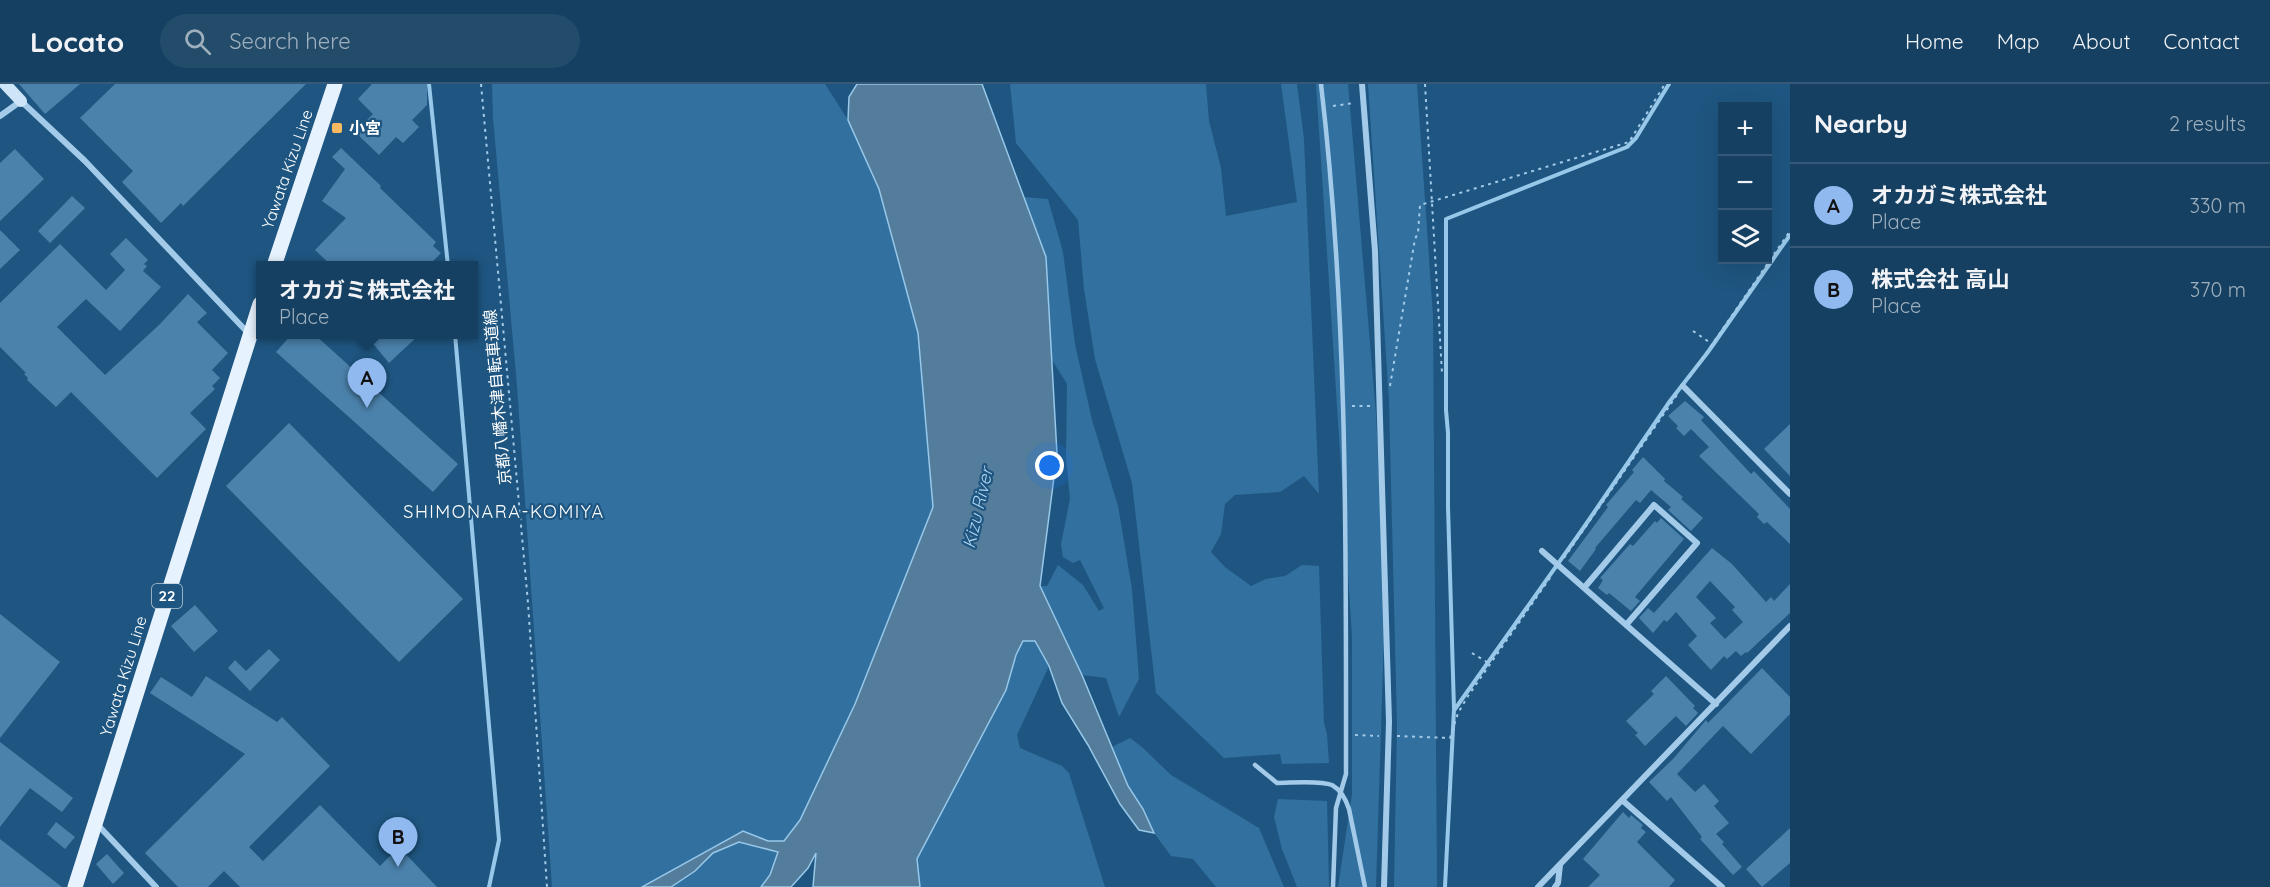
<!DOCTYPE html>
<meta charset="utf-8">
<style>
:root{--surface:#164061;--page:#234b6a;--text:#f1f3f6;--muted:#9eafbd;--line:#355976;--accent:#90b9f0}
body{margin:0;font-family:Quicksand,"Noto Sans JP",sans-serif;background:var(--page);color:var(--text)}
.controls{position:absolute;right:18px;top:18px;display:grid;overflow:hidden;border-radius:0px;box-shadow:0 6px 24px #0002}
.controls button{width:54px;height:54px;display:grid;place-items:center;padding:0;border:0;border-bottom:2px solid var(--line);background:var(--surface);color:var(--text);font:30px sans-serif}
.you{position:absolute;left:1050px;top:382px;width:21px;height:21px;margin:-15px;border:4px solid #fff;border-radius:50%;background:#1a73e8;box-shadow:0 0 0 9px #1a73e833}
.badge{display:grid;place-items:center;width:39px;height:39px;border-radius:50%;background:var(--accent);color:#111;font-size:20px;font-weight:700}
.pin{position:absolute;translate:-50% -50px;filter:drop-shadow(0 2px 3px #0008)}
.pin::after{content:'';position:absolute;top:32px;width:21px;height:18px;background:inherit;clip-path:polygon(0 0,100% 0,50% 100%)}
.popup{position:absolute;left:256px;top:177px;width:222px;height:78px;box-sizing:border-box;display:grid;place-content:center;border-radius:0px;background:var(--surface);filter:drop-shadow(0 2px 4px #0005);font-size:20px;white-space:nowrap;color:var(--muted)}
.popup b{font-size:22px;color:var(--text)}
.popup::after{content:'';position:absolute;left:50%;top:100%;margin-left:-12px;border:12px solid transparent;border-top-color:var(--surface)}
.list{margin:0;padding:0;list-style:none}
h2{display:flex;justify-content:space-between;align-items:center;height:78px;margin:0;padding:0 24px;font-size:26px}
h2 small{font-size:20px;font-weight:400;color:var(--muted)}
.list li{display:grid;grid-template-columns:39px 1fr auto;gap:18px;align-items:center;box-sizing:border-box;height:84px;padding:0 24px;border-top:2px solid var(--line)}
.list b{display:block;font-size:22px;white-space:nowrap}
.list p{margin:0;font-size:20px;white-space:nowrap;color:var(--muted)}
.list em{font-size:20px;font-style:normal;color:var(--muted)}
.icon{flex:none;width:33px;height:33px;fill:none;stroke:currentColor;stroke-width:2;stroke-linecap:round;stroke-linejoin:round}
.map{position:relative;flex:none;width:1790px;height:803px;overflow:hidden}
header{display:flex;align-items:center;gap:36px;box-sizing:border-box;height:84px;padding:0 30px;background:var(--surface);border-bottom:2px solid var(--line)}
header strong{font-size:28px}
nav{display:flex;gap:33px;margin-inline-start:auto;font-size:21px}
.search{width:420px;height:54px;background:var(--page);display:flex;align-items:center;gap:15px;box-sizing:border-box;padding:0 21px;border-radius:33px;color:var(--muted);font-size:22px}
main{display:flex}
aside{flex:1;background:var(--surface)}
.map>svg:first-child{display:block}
</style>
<header>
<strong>Locato</strong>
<div class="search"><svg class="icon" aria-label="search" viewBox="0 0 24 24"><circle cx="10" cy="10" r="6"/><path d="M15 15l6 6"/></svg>Search here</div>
<nav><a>Home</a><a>Map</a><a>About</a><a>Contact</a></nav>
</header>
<main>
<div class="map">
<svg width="1790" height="803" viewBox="0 0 1790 803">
<rect width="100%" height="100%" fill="#1e5681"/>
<path fill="#32709f" d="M492 0H825L848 36 879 105 918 249 933 423 855 620 800 736 784 757H768L742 747 642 803H552L517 302 493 34Z
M1010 0H1206L1209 37 1221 84 1226 132 1297 118 1281 0H1297L1304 55 1319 410 1304 392 1280 408 1235 411 1225 420 1221 450 1211 468 1225 483 1251 502 1266 495 1285 492 1302 481 1319 482 1324 639 1327 650 1329 679 1282 680 1280 670 1224 674 1156 609 1132 399 1095 275 1084 205 1078 136 1016 59Z
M1316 0H1348L1376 330 1385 520 1376 803H1338L1352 710V552Z
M1368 0H1417L1433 232 1437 803H1394L1397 641 1389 317Z
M1024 113 1048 115 1063 168 1075 260 1092 336 1118 422 1132 505 1139 595 1119 633 1106 594 1082 591 1040 502H1047L1058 481 1083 501 1099 527 1104 524 1080 476 1073 479 1063 473 1061 460 1070 415 1066 374 1067 300 1052 276 1046 173Z
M1022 557H1035L1049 582 1017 651 1020 664 1062 682 1069 689 1105 803H920L917 775 1006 606 1016 571Z
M1130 654 1142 663 1171 691 1259 744 1284 803H1216L1193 775 1171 772 1154 749 1143 725 1128 702 1112 663Z
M1278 715 1327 717 1329 803H1297L1282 765 1274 733Z
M739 758 779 768 770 791 761 803H671L695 787 713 769Z"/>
<path fill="#547c9b" stroke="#97c8ea" stroke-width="1.5" d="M857 0H982L1046 173 1057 370 1040 502 1082 591 1128 702 1143 725 1154 749 1139 746 1120 720 1088 661 1062 619 1049 582 1035 557H1023L1016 571 1006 606 917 775 920 803H813L816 769 808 784 791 803H761L770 791 778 768 739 758 713 769 695 787 671 803H642L743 747 768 757H784L800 736 855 620 933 423 918 249 879 105 848 36 849 13Z"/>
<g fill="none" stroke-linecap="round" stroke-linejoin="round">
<path stroke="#97c8ea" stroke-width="4" d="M429 0 448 182
M455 250 499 756 489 803
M1455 625 1584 443 1670 317 1708 268 1790 151
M1445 803 1454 625 1448 423V349L1446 326V135L1627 63 1636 54 1669 0"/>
</g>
<path fill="#4b82ac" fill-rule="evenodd" d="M19 0H80L45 30Z
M115 0H306L183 122 181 119 161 139 122 98 133 87 80 34Z
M372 0H427V21L412 36 419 43 403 59 396 53 379 71 355 48 373 30 358 15Z
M341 64 381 102 380 104 436 158 433 162 441 169 428 182H332L315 166 346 134 322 117 345 85 332 73Z
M15 65 44 95 0 137V79Z
M72 112 85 124 50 159 38 147Z
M0 146 20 166 0 185Z
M126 154 148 176 144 180 147 182 143 187 161 203 120 247 86 215 57 243 105 291 160 240 188 210 207 229 197 238 228 269 212 286 220 294 212 302 215 305 190 329 206 345 157 394 71 308 56 323 27 296 28 294 24 290 26 289 0 263V219L60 160 106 206 125 186 110 170Z
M292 250H314L458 380 433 408 276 268Z
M365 250H420L389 279Z
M1685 317 1704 333 1701 336 1751 390 1754 387 1790 425V460L1767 438 1764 440 1757 433 1759 430 1699 372 1709 363 1691 345 1684 352 1676 344 1678 342 1668 332Z
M289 339 463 515 399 578 226 402Z
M1790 340V392L1764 365Z
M1643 373 1665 395 1664 397 1683 413 1681 415 1703 434 1691 447 1668 426 1671 423 1651 406 1640 419 1636 416 1595 464 1596 465 1580 487 1568 477 1608 423 1606 421 1634 388 1632 386Z
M1661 434 1684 455 1635 513 1640 517 1631 527 1609 509 1607 511 1598 504 1603 496 1600 494 1630 460 1633 462 1655 437 1657 439Z
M1712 464 1732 480 1766 518 1771 513 1774 517 1790 500V529L1747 569 1746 568 1741 572 1736 567 1727 575 1724 572 1711 586 1688 561 1697 552 1676 528 1667 538 1664 536 1653 549 1639 534 1648 524 1654 529ZM1710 497 1735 523 1732 526 1743 538 1725 555 1710 539 1716 534 1696 513Z
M195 521 218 547 194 568 171 542Z
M0 530 60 578 0 654Z
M269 565 280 576 250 607 228 584 235 576 246 587Z
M1762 584 1790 613V630L1751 670 1723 642 1677 690 1695 708 1704 700 1719 717 1714 722 1729 739 1716 750 1724 758 1722 760 1742 783 1733 791 1700 755 1702 753 1671 713 1667 717 1649 698 1674 674 1706 636 1708 639Z
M206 592 277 638 282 633 330 682 249 763 263 777 320 721 380 782 399 763 437 803H240L224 787 208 803H178L145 769 245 670 150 609 161 593 192 613Z
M1666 592 1695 622 1693 624 1698 629 1686 642 1676 632 1645 662 1635 651 1638 649 1626 637 1654 610 1651 607Z
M0 658 73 714 62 728 30 704 0 743Z
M1623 728 1629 734 1631 731 1643 741 1641 744 1646 748 1637 758 1675 796 1669 803H1588L1600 791 1583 775Z
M56 738 75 753 65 765 47 750Z
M1790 744V779L1762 803 1746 785Z
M0 755 62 803H0Z
M107 770 124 789 113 800 96 780Z"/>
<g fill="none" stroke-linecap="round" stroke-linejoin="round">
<path stroke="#a3cbe9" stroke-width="2" stroke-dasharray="3 4.5" stroke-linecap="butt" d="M481 0 528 519 547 803
M1425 0 1442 289
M1333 22 1354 19
M1693 247 1712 260
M1689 294 1790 147
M1390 302 1415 155 1418 149 1420 121 1629 58 1665 0
M1352 322H1371
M1564 474 1677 311
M1472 569 1490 580
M1355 651 1379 652
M1397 652 1450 654 1458 629 1468 612 1552 491"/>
<path stroke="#a3cbe9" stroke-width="4.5" d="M1321 0C1348 229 1346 460 1346 690L1336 724 1333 803
M1255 681 1277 699C1291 699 1319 696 1332 701 1341 706 1346 716 1349 725L1365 803"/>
<path stroke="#a3cbe9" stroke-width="6" d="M1362 0 1375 167 1389 638 1384 803
M0 32 21 17 85 77 250 251
M1683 302 1790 410
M1542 467 1716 620
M1584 504 1654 421 1697 459 1626 541
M1622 716 1722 803
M97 740 156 803
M1538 803 1790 542
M1555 803 1558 799 1560 781"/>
<path stroke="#cee5f7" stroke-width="12" d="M5 0 21 17"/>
<path stroke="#e6f2fe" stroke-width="15" d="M274 182 335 0
M75 803 260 220"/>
</g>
<rect fill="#f7ba62" stroke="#1e5681" stroke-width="2" x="331" y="38" width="12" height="12" rx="3"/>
<g text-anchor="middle" stroke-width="4.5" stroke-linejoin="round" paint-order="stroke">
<rect fill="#1e5681" stroke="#bcccd9" stroke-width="1.5" x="152" y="500" width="30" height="24" rx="4.5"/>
<g font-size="15" font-weight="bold" fill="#fff">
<text x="167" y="517">22</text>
</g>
<g font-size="16" font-weight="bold" fill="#fff" stroke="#1e5681" text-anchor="start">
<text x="349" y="50">小宮</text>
</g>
<g font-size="16" fill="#fff" stroke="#1e5681">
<text transform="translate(287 85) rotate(-71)" y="6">Yawata Kizu Line</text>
<text transform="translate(497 313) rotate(-95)" y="6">京都八幡木津自転車道線</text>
<text transform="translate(123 592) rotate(-73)" y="6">Yawata Kizu Line</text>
</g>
<g font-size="18" font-style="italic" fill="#afd5f0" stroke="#1e5681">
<text transform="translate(978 424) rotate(-77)" y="6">Kizu River</text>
</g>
<g font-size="18" letter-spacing="1.5" fill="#fff" stroke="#1e5681">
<text x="504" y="434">SHIMONARA-KOMIYA</text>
</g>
</g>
</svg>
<div class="controls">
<button>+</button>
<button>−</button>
<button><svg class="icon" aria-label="layers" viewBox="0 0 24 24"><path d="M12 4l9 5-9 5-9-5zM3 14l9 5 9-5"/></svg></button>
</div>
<div class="you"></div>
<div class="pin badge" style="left:367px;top:324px">A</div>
<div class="popup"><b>オカガミ株式会社</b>Place</div>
<div class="pin badge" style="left:398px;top:783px">B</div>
</div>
<aside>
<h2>Nearby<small>2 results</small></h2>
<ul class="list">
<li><span class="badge">A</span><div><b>オカガミ株式会社</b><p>Place</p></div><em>330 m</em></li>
<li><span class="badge">B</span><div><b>株式会社 高山</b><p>Place</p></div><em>370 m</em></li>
</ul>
</aside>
</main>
